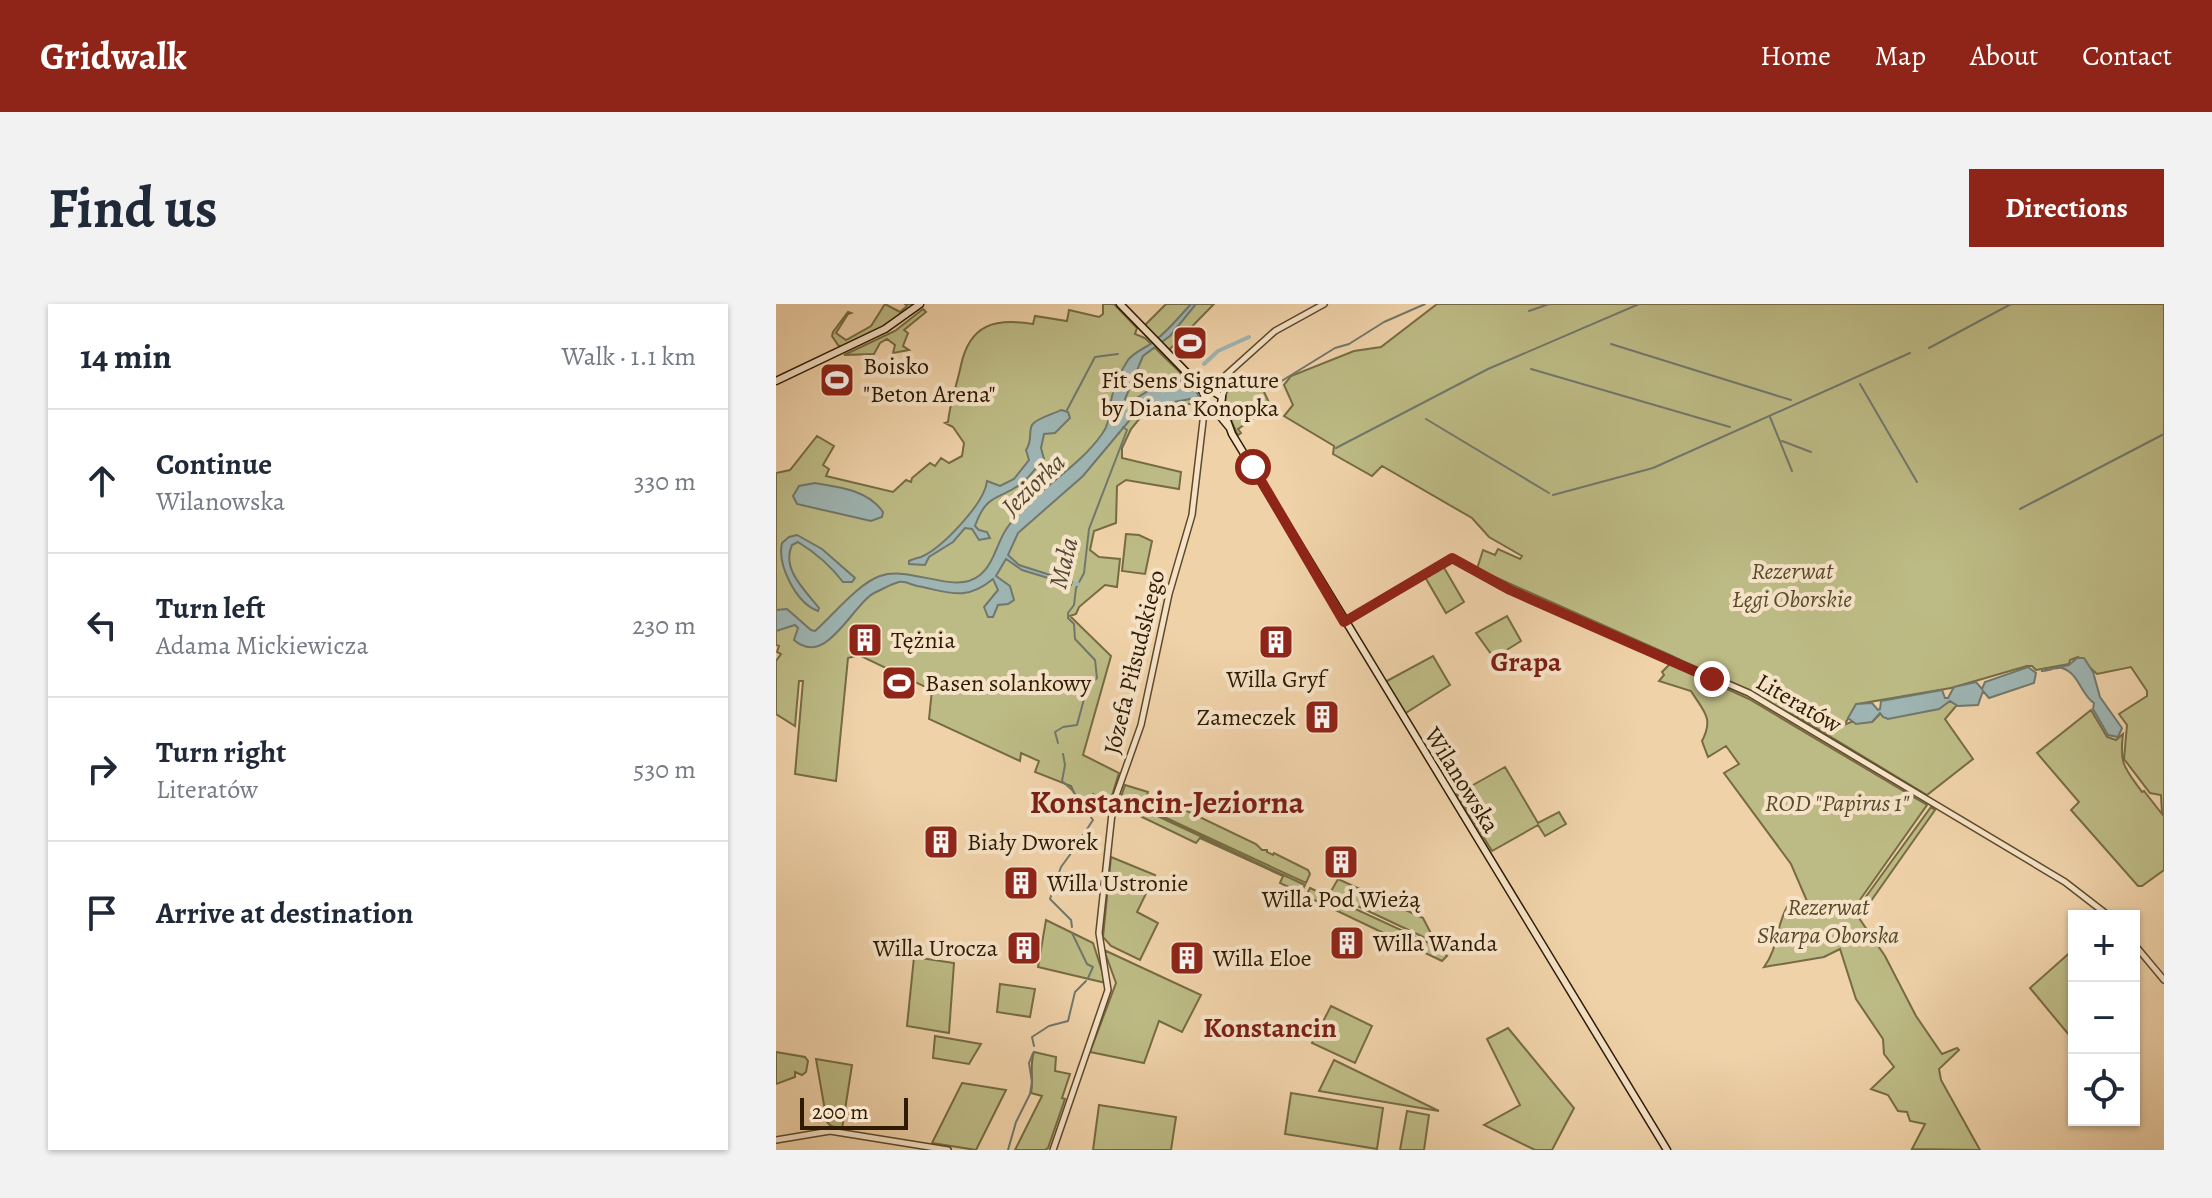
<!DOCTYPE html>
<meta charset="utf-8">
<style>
:root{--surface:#fff;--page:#f2f2f3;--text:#1f2937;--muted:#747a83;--line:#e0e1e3;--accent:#8f2418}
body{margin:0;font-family:Alegreya,serif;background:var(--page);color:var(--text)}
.controls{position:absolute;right:24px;bottom:24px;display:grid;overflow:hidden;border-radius:0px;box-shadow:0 2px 6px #0004}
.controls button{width:72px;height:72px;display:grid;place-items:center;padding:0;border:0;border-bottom:2px solid var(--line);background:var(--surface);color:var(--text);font:40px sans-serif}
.scale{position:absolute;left:24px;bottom:20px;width:108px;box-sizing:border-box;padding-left:8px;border:4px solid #2e1b01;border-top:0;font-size:22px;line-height:28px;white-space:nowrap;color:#2e1b01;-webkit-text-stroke:6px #f5e2c7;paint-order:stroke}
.stop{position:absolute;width:24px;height:24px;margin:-18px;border:6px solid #8f2418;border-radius:50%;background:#fff}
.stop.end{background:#8f2418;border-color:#fff;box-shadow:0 2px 8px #0008}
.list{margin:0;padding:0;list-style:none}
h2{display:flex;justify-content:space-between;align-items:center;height:104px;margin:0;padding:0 32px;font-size:34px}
h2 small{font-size:26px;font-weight:400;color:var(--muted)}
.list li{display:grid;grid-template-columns:52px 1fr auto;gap:24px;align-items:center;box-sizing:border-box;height:144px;padding:0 32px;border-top:2px solid var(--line)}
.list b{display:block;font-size:30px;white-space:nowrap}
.list p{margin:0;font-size:26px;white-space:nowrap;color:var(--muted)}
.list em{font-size:26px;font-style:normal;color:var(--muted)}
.icon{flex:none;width:44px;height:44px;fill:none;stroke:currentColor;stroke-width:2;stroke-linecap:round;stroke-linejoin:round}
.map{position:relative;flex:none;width:1388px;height:846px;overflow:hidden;border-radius:0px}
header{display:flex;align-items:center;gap:48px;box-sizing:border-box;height:112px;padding:0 40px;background:var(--accent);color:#fff}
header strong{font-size:38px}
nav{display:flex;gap:44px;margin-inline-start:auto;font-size:28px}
.intro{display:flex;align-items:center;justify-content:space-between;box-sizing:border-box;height:192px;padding:0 48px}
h1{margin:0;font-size:56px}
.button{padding:20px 36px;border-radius:0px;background:var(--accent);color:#fff;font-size:28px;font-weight:700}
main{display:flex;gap:48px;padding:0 48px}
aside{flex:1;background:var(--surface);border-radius:0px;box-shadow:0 2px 6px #0004}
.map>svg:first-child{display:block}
</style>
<header>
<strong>Gridwalk</strong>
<nav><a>Home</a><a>Map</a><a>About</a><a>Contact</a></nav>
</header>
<div class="intro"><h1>Find us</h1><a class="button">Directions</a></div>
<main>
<aside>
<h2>14 min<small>Walk · 1.1 km</small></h2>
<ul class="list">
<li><svg class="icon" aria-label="ahead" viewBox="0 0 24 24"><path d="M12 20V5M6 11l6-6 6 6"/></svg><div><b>Continue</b><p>Wilanowska</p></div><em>330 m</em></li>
<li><svg class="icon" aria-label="left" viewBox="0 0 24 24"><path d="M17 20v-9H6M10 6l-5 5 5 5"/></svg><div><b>Turn left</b><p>Adama Mickiewicza</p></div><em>230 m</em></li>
<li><svg class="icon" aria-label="right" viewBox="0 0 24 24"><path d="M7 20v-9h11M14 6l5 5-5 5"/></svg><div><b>Turn right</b><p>Literatów</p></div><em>530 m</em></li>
<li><svg class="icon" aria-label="arrive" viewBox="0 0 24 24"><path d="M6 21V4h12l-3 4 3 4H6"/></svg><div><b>Arrive at destination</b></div></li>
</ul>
</aside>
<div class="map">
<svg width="1388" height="846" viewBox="0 0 1388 846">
<rect width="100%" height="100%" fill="#f0d2a9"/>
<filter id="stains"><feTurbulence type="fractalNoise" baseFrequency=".0025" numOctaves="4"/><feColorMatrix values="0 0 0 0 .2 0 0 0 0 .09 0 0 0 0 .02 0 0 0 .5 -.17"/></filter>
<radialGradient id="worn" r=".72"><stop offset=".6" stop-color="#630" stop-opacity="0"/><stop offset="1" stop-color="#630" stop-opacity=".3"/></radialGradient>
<path fill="#bdbb85" stroke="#766b43" stroke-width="2" d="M109 0 124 8 131 2 129 0H140L109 22 65 43 62 41 56 32 57 28 72 8 75 9 72 10 60 29 70 36 95 22Z
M327 0H338L361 24 359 30 369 34 424 88 426 100 418 99 368 109 355 125 346 144V154L405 168 403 185 350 176 341 182 340 219 318 227 314 246 323 253 344 255 341 283 329 281 303 303 300 310 294 312 335 352 307 451 343 469 334 498 317 490 311 501 303 499 295 482 259 468 263 457 245 449 244 457 153 415 156 386 83 351 72 354 60 477 19 470 27 377H23L19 422 0 410V357L5 350 1 348 3 342 0 341V169L14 166 41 132 58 142 47 161 53 165 50 172 117 188 130 176 135 178 136 174 154 159 159 162 165 154 173 159 186 152 188 139 177 123 169 119 172 118C174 98 181 81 185 61 194 20 219 14 257 20L259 12 291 17 293 6 323 13 327 10Z
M390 0H438L392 47 368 22Z
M661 0H1388V566L1366 582H1362L1295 506 1303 498 1261 449 1315 406 1331 433 1340 436 1347 430C1343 461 1349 464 1366 488L1368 487 1386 510 1385 491 1374 489 1348 455 1351 421 1343 410 1371 392V387L1355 363 1321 370 1302 353 1294 356 1293 360 1260 366 1256 362H1251L1175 384 1082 400 1068 421 1075 418H1096L1105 409 1174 397 1181 401 1169 415 1197 455 1151 491 1025 415 894 351 701 265 707 246 719 251 722 245 744 255 746 252 713 233 696 214 606 162 596 172 557 150 558 142 508 112 517 101 508 81 515 72 578 47 605 43Z
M147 5 150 8 128 26 132 29 127 42 133 46 117 49 119 41 111 35 104 39 98 50 68 51 119 27Z
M461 73 485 81 495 103 462 125 465 129 462 131C453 113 439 86 461 73Z
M350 230 363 231 376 237 369 270 346 267Z
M667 262 688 298 670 309 649 273Z
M731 312 745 337 718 354 700 329Z
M657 352 674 381 628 410 609 378Z
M895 359 973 395 1151 501 1081 600V605L1155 503 1159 506 1083 614 1109 652 1140 712 1166 750 1181 744 1183 746 1163 765 1165 776 1204 846 1136 845 1149 820 1134 817 1131 808 1122 807 1112 791 1095 785 1118 763 1108 750 1107 735 1080 695 1064 645 1048 653 988 663C1002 645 1000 622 1011 603H1019L1031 597 1015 560 948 469 963 460 950 442 932 453 926 437C938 414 928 408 915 387L883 377 888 371 886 368Z
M729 463 762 519 783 508 790 520 769 532 762 521 716 547 681 490Z
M349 481 372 488 371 491 385 498 386 495 480 540 486 546H491V548L497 551 498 549 532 566 534 570 530 579 345 493Z
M345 495 529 581 525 589 504 579 507 572 424 534 420 539 339 500Z
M335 553 379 571 361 608 382 619 364 656 335 642 327 633Z
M562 575 647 614 660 639 554 589Z
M534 584 664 644 671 652 666 657 530 592Z
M270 616 317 639 330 679 262 663Z
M1298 645V737L1254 684Z
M328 646 425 691 406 728 383 717 368 759 314 748 340 679Z
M138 653 178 659 173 729 131 722Z
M224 680 259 685 254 713 221 708Z
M555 702 596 722 579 759 536 739Z
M732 724 798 804 776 846H759L708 821 744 801 711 735Z
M159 732 205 740 193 760 157 754Z
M0 748 29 753 32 757 30 768 26 771 19 768V773L0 780Z
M258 748 280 753 279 767 294 770 286 794 289 795 272 844 269 846H239L266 792 255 789C258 774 253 763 258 748Z
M40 755 76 761 66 825 55 822 51 818Z
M558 756 663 807 543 787Z
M186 779 230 786 200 846 156 839Z
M515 789 607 804 601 845 509 830Z
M323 801 400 813 395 846H317Z
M631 807 653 811 648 846H624Z"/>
<path fill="#9eb5b3" stroke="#71776c" stroke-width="2" d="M415 0H420L394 32 367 52 349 95 354 98 372 87 410 75 424 93 363 105 307 172 242 229 232 251 243 261 296 278 295 281 246 266 230 255 220 272 234 282 238 296 232 300 222 301 217 313H212L208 303 222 286 217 275C189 298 173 288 141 282 134 280 129 277 123 278 115 280 107 285 100 288 77 298 51 365 18 336L22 324 19 321 0 327V306L11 305 35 326 39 327C57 311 83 279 104 272 136 261 179 292 204 271 218 260 221 238 231 224 256 187 300 167 326 130 336 117 332 103 337 89 340 79 346 65 352 56 357 49 369 44 376 39 390 29 403 13 415 0Z
M285 106 292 108 294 114 279 129 268 130 265 144 268 155C260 163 254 173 246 179 223 197 211 188 199 222L203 226 211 228 214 234 203 236 196 225 189 224 177 238 153 253 149 261 133 260V257C137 255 141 254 145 253 166 244 209 199 211 177L224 182 238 175 253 156 250 146C257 136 252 129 256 121 260 114 278 110 285 106Z
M39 179C63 183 92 186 107 208L106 213 95 217 21 200 17 192 23 182Z
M21 231 46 245 79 274 76 278H67C54 261 40 249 22 238L16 241C5 265 29 286 43 304L42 307C20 299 1 261 6 239L13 233Z
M1301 354H1308L1317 368 1324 393 1346 424 1342 433 1332 431 1317 405 1318 399C1305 391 1303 369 1286 364 1281 363 1271 367 1265 367L1293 361Z
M1252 363 1260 369 1258 379 1213 394 1207 387 1202 401 1182 402 1174 397 1163 405 1112 415 1107 413 1104 409 1096 418 1080 420 1072 414 1080 400 1096 399 1102 406 1104 405 1105 397 1166 386 1169 394H1172L1178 383 1200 378 1206 385 1209 378Z"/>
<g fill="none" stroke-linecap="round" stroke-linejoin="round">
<path stroke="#71776c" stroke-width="2" d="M753 7 773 0
M835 40 1015 96
M1153 44 1235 0
M755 65 954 123
M1084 80 1141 178
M491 86 559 44 573 40 608 18 649 0
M291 106 319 53 342 50
M994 113 1016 167
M650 115 773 189
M1006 137 1035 148
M560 144 712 65 863 0
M777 191 877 164 1134 49
M1244 205 1388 130
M282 439 279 428 287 423 301 421 311 384 321 374 319 356 299 335 298 320 292 314V309L298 301 300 284 308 269 313 225 351 126 347 123
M287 450 289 461 286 477 296 486 317 516 307 531
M296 623 295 616 274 595 285 563 304 537
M296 629 311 660 317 663 312 674
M258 742 256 733 273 722 292 717 299 688 310 677
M232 846 240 818 254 790 256 778 253 759 257 749"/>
<path stroke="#9eb5b3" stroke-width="4" d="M428 60 442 47 473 33
M299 280H302"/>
<defs>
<path id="tertiary" d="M439 88 450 71 499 27 548 0
M446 93 454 69
M569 317 677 255 734 286 973 389 1289 578 1333 612
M1358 640 1388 676
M0 836 54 827 172 846
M277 846 332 686 323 629 337 500 365 421 393 290 416 211 429 100"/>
<path id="secondary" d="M344 0 416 74 428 89 429 100 439 106
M416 74 446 93 445 100 456 130 891 846
M0 77 109 25 144 0
M439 106 453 123"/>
</defs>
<use href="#tertiary" stroke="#5e492b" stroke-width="8"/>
<use href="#secondary" stroke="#2e1b01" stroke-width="9"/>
<use href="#tertiary" stroke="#f5e2c7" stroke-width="5"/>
<use href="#secondary" stroke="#f5e2c7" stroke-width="6"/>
</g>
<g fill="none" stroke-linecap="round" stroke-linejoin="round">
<path stroke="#8f2418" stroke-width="10" d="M477 163 568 318 676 254 734 286 936 375"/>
</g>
<defs>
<symbol id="stadium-square" viewBox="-11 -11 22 22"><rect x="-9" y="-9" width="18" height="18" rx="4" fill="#8f2418" stroke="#f5e2c7"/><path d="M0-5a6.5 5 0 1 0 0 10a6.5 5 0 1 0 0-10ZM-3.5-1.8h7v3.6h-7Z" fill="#fff"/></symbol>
<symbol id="building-square" viewBox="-11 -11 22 22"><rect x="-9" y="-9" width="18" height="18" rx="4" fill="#8f2418" stroke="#f5e2c7"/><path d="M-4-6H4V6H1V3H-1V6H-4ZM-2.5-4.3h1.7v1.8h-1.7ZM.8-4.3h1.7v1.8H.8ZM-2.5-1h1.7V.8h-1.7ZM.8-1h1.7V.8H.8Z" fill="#fff"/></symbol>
</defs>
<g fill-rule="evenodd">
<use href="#stadium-square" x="394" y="19" width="40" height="40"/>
<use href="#stadium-square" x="41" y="56" width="40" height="40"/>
<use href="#building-square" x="69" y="316" width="40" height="40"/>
<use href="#building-square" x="480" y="318" width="40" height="40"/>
<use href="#stadium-square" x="103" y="359" width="40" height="40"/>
<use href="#building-square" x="526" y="393" width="40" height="40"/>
<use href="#building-square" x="145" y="518" width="40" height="40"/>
<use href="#building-square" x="545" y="538" width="40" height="40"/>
<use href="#building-square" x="225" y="559" width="40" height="40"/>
<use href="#building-square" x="551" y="619" width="40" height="40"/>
<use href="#building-square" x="228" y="624" width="40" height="40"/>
<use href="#building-square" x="391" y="634" width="40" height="40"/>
</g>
<g text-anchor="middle" stroke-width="8" stroke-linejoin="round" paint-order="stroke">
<g font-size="24" fill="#2e1b01" stroke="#f5e2c7" text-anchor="start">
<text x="87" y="70">Boisko<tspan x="87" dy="28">"Beton Arena"</tspan></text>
<text x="414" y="84" text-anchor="middle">Fit Sens Signature<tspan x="414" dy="28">by Diana Konopka</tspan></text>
<text x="115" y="344">Tężnia</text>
<text x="500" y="383" text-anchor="middle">Willa Gryf</text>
<text x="149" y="387">Basen solankowy</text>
<text x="520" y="421" text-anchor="end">Zameczek</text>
<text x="191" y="546">Biały Dworek</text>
<text x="271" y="587">Willa Ustronie</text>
<text x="565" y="603" text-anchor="middle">Willa Pod Wieżą</text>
<text x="597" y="647">Willa Wanda</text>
<text x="222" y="652" text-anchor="end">Willa Urocza</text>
<text x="437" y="662">Willa Eloe</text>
</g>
<g font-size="24" font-style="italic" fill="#594b29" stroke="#f5e2c7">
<text x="1016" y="275">Rezerwat<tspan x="1016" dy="28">Łęgi Oborskie</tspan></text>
<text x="1061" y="507">ROD "Papirus 1"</text>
<text x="1052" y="611">Rezerwat<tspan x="1052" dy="28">Skarpa Oborska</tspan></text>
</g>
<g font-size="24" fill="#2e1b01" stroke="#f5e2c7">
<text transform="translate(358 358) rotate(-76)" y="8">Józefa Piłsudskiego</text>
<text transform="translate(1023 399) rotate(30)" y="8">Literatów</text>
<text transform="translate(686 476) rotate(58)" y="8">Wilanowska</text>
</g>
<g font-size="26" font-style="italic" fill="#504936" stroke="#f5e2c7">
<text transform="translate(257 180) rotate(-44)" y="9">Jeziorka</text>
<text transform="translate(287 259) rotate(-76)" y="9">Mała</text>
</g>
<g font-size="28" font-weight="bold" fill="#7a1f14" stroke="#f5e2c7">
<text x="750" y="367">Grapa</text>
<text x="494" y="733">Konstancin</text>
</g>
<g font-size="32" font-weight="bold" fill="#7a1f14" stroke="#f5e2c7">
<text x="391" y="509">Konstancin-Jeziorna</text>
</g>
</g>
<rect width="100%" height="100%" filter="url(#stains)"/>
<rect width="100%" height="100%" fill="url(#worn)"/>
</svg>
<div class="controls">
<button>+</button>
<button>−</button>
<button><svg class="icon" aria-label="locate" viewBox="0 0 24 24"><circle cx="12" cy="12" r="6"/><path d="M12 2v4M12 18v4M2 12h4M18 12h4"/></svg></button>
</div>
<div class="scale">200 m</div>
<div class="stop" style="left:477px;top:163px"></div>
<div class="stop end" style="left:936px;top:375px"></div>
</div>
</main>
